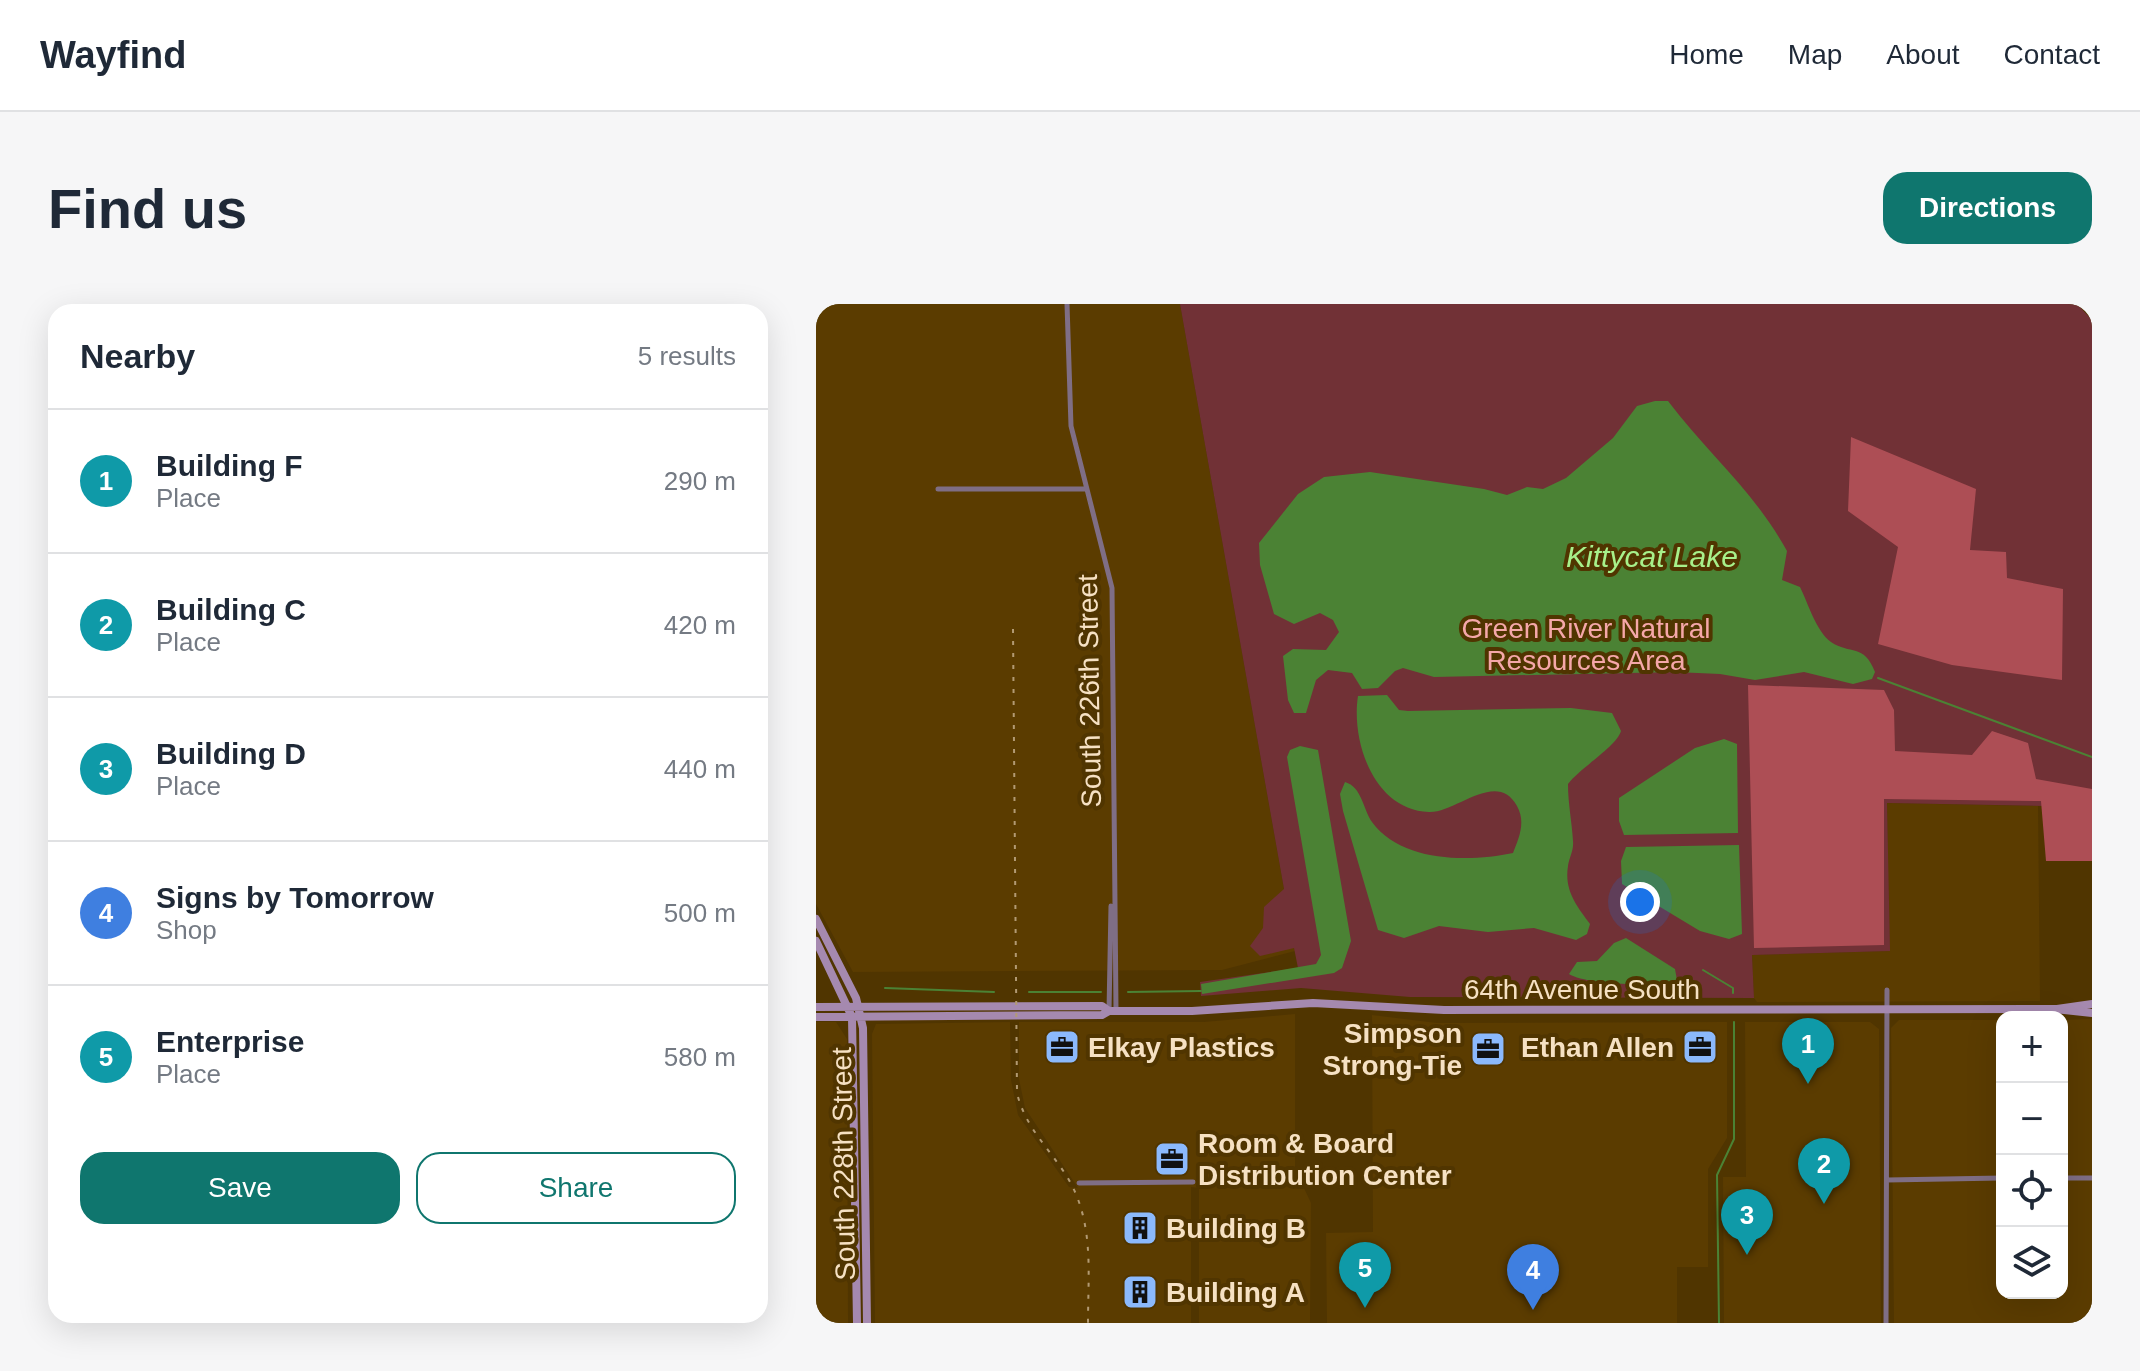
<!DOCTYPE html>
<meta charset="utf-8">
<style>
:root{--surface:#fff;--page:#f6f6f7;--text:#1f2937;--muted:#747a83;--line:#e0e1e3;--accent:#0f766e}
body{margin:0;font-family:Arial,sans-serif;background:var(--page);color:var(--text)}
.controls{position:absolute;right:24px;bottom:24px;display:grid;overflow:hidden;border-radius:16px;box-shadow:0 8px 32px #0002}
.controls button{width:72px;height:72px;display:grid;place-items:center;padding:0;border:0;border-bottom:2px solid var(--line);background:var(--surface);color:var(--text);font:40px sans-serif}
.you{position:absolute;left:824px;top:598px;width:28px;height:28px;margin:-20px;border:6px solid #fff;border-radius:50%;background:#1a73e8;box-shadow:0 0 0 12px #1a73e833}
.badge{display:grid;place-items:center;width:52px;height:52px;border-radius:50%;background:var(--accent);color:#fff;font-size:26px;font-weight:700}
.pin{position:absolute;translate:-50% -66px;filter:drop-shadow(0 2px 4px #0008)}
.pin::after{content:'';position:absolute;top:42px;width:28px;height:24px;background:inherit;clip-path:polygon(0 0,100% 0,50% 100%)}
.list{margin:0;padding:0;list-style:none}
h2{display:flex;justify-content:space-between;align-items:center;height:104px;margin:0;padding:0 32px;font-size:34px}
h2 small{font-size:26px;font-weight:400;color:var(--muted)}
.list li{display:grid;grid-template-columns:52px 1fr auto;gap:24px;align-items:center;box-sizing:border-box;height:144px;padding:0 32px;border-top:2px solid var(--line)}
.list b{display:block;font-size:30px;white-space:nowrap}
.list p{margin:0;font-size:26px;white-space:nowrap;color:var(--muted)}
.list em{font-size:26px;font-style:normal;color:var(--muted)}
.actions{display:flex;gap:16px;padding:24px 32px}
.actions a{flex:1;padding:18px 0;border:2px solid var(--accent);border-radius:24px;text-align:center;font-size:28px;color:var(--accent)}
.actions .main{background:var(--accent);color:#fff}
.icon{flex:none;width:44px;height:44px;fill:none;stroke:currentColor;stroke-width:2;stroke-linecap:round;stroke-linejoin:round}
.map{position:relative;flex:none;width:1276px;height:1019px;overflow:hidden;border-radius:24px}
header{display:flex;align-items:center;gap:48px;box-sizing:border-box;height:112px;padding:0 40px;background:var(--surface);border-bottom:2px solid var(--line)}
header strong{font-size:38px}
nav{display:flex;gap:44px;margin-inline-start:auto;font-size:28px}
.intro{display:flex;align-items:center;justify-content:space-between;box-sizing:border-box;height:192px;padding:0 48px}
h1{margin:0;font-size:56px}
.button{padding:20px 36px;border-radius:24px;background:var(--accent);color:#fff;font-size:28px;font-weight:700}
main{display:flex;gap:48px;padding:0 48px}
aside{flex:1;background:var(--surface);border-radius:24px;box-shadow:0 8px 32px #0002}
.map>svg:first-child{display:block}
</style>
<header>
<strong>Wayfind</strong>
<nav><a>Home</a><a>Map</a><a>About</a><a>Contact</a></nav>
</header>
<div class="intro"><h1>Find us</h1><a class="button">Directions</a></div>
<main>
<aside>
<h2>Nearby<small>5 results</small></h2>
<ul class="list">
<li><span class="badge" style="background:#0f9aa8">1</span><div><b>Building F</b><p>Place</p></div><em>290 m</em></li>
<li><span class="badge" style="background:#0f9aa8">2</span><div><b>Building C</b><p>Place</p></div><em>420 m</em></li>
<li><span class="badge" style="background:#0f9aa8">3</span><div><b>Building D</b><p>Place</p></div><em>440 m</em></li>
<li><span class="badge" style="background:#3f7fe0">4</span><div><b>Signs by Tomorrow</b><p>Shop</p></div><em>500 m</em></li>
<li><span class="badge" style="background:#0f9aa8">5</span><div><b>Enterprise</b><p>Place</p></div><em>580 m</em></li>
</ul>
<div class="actions"><a class="main">Save</a><a>Share</a></div>
</aside>
<div class="map">
<svg width="1276" height="1019" viewBox="0 0 1276 1019">
<rect width="100%" height="100%" fill="#503500"/>
<path fill="#5b3c00" d="M0 0H364L479 647 406 666 37 668 0 600Z
M1071 499 1222 502 1224 697 941 698 938 694 936 651 1073 647Z
M479 710V865L495 899 494 1019H383V884L375 883V1019H59L56 730 60 720 194 718 195 776 202 811 253 883 262 884 209 804 203 775V718H388Z
M556 711 621 719 911 718V834L892 865V963H861V1019H511L510 929 557 928Z
M1276 715V1019H1078L1075 724 1083 716H1186V989H1246V716Z
M0 718H20L31 735 32 1019H0Z
M929 718H1054L1063 725 1065 1019H908L907 873H930Z"/>
<path fill="#713136" d="M364 0H1261L1276 16V503L1071 499 1074 647 936 651 938 694 594 693 485 684 385 692 384 678 482 664 478 644 444 652 434 642 447 624 448 603 468 585Z"/>
<path fill="#ad4e55" d="M1035 133 1160 185 1154 246 1190 248 1191 274 1247 285 1246 376 1136 361 1062 340 1082 243 1032 207Z
M932 381 1068 386 1078 406 1079 447 1156 451 1176 427 1212 439 1220 475 1276 485V557H1230L1225 497 1068 495V641L938 644Z"/>
<path fill="#4b8234" d="M839 97H852C893 151 938 187 971 247L966 276 984 283C992 299 1000 327 1015 338 1034 351 1048 339 1059 368L1056 375 1037 380 988 368 939 376 904 370 859 368 618 373 587 364 579 367 562 384 546 385 536 369 512 366 500 376 490 409H478L472 396 467 352 477 345 510 346 523 328 517 316 504 309 478 320 458 310 444 261 443 239 482 190 508 173 554 168 668 185 691 191 711 183 727 185 750 174 797 134 821 102Z
M571 391 583 406 592 407 755 404 796 409 805 427C801 442 764 464 752 480 752 500 756 518 757 537 758 546 753 554 752 562 748 587 761 602 774 620L771 630 760 636 718 624 672 628 623 622 588 634 562 626 527 507 524 490 529 478C546 483 547 505 556 518 586 559 654 558 697 549 703 534 710 518 701 502 681 465 640 509 613 508 557 506 535 436 542 392Z
M908 435 921 440 922 529 808 531 803 517V494L879 444Z
M484 442 502 446 535 637 526 664 518 669 386 690 385 680 500 660 505 651 471 453 474 446Z
M923 541 926 630 913 635 884 627 806 580 805 557 810 543Z
M810 634 859 665 861 676C843 683 770 681 753 670L761 658 781 657 798 639Z"/>
<g fill="none" stroke-linecap="round" stroke-linejoin="round">
<path stroke="#4b8234" stroke-width="2" d="M1062 374 1276 453
M887 666 917 684V689
M69 684 178 688
M213 688H285
M312 688 385 687
M903 1019 901 871 918 835V718"/>
<path stroke="#7f6e85" stroke-width="5" d="M251 0 255 122 296 284 300 706
M122 185H270
M293 707 295 602
M1246 874H1276
M1071 876 1186 874
M263 879 377 878
M1070 1019 1071 686"/>
<path stroke="#a589af" stroke-width="8" d="M0 615 40 694 47 724 51 1019
M0 637 36 713 41 1019
M0 703 286 702 293 707
M1241 705 1276 700
M0 713 286 711 293 707H376L497 699 628 706 1239 705 1276 709"/>
<path stroke="#b29a73" stroke-width="2" stroke-dasharray="4 8" stroke-linecap="butt" d="M197 325 201 789C209 822 230 841 248 868 279 914 272 967 272 1019"/>
</g>
<defs>
<symbol id="office-square" viewBox="-11 -11 22 22"><rect x="-9" y="-9" width="18" height="18" rx="4" fill="#8bb9fc" stroke="#503500"/><path d="M-6-3h4V-5.5h4V-3h4V5H-6ZM-1-4.5V-3h2v-1.5ZM-6 0V1H6V0Z" fill="#111"/></symbol>
<symbol id="building-square" viewBox="-11 -11 22 22"><rect x="-9" y="-9" width="18" height="18" rx="4" fill="#8bb9fc" stroke="#503500"/><path d="M-4-6H4V6H1V3H-1V6H-4ZM-2.5-4.3h1.7v1.8h-1.7ZM.8-4.3h1.7v1.8H.8ZM-2.5-1h1.7V.8h-1.7ZM.8-1h1.7V.8H.8Z" fill="#111"/></symbol>
</defs>
<g fill-rule="evenodd">
<use href="#office-square" x="226" y="723" width="40" height="40"/>
<use href="#office-square" x="864" y="723" width="40" height="40"/>
<use href="#office-square" x="652" y="725" width="40" height="40"/>
<use href="#office-square" x="336" y="835" width="40" height="40"/>
<use href="#building-square" x="304" y="904" width="40" height="40"/>
<use href="#building-square" x="304" y="968" width="40" height="40"/>
</g>
<g text-anchor="middle" stroke-width="8" stroke-linejoin="round" paint-order="stroke">
<g font-size="28" fill="#f5a7a9" stroke="#503500">
<text x="770" y="334">Green River Natural<tspan x="770" dy="32">Resources Area</tspan></text>
</g>
<g font-size="28" fill="#f6e1c3" stroke="#503500">
<text transform="translate(273 387) rotate(-91)" y="10">South 226th Street</text>
<text x="766" y="695">64th Avenue South</text>
<text transform="translate(27 860) rotate(-91)" y="10">South 228th Street</text>
</g>
<g font-size="28" font-weight="bold" fill="#f6e1c3" stroke="#503500" text-anchor="start">
<text x="646" y="739" text-anchor="end">Simpson<tspan x="646" dy="32">Strong-Tie</tspan></text>
<text x="272" y="753">Elkay Plastics</text>
<text x="858" y="753" text-anchor="end">Ethan Allen</text>
<text x="382" y="849">Room &amp; Board<tspan x="382" dy="32">Distribution Center</tspan></text>
<text x="350" y="934">Building B</text>
<text x="350" y="998">Building A</text>
</g>
<g font-size="30" font-style="italic" fill="#a7f18a" stroke="#503500">
<text x="836" y="263">Kittycat Lake</text>
</g>
</g>
</svg>
<div class="controls">
<button>+</button>
<button>−</button>
<button><svg class="icon" aria-label="locate" viewBox="0 0 24 24"><circle cx="12" cy="12" r="6"/><path d="M12 2v4M12 18v4M2 12h4M18 12h4"/></svg></button>
<button><svg class="icon" aria-label="layers" viewBox="0 0 24 24"><path d="M12 4l9 5-9 5-9-5zM3 14l9 5 9-5"/></svg></button>
</div>
<div class="you"></div>
<div class="pin badge" style="left:992px;top:780px;background:#0f9aa8">1</div>
<div class="pin badge" style="left:1008px;top:900px;background:#0f9aa8">2</div>
<div class="pin badge" style="left:931px;top:951px;background:#0f9aa8">3</div>
<div class="pin badge" style="left:717px;top:1006px;background:#3f7fe0">4</div>
<div class="pin badge" style="left:549px;top:1004px;background:#0f9aa8">5</div>
</div>
</main>
